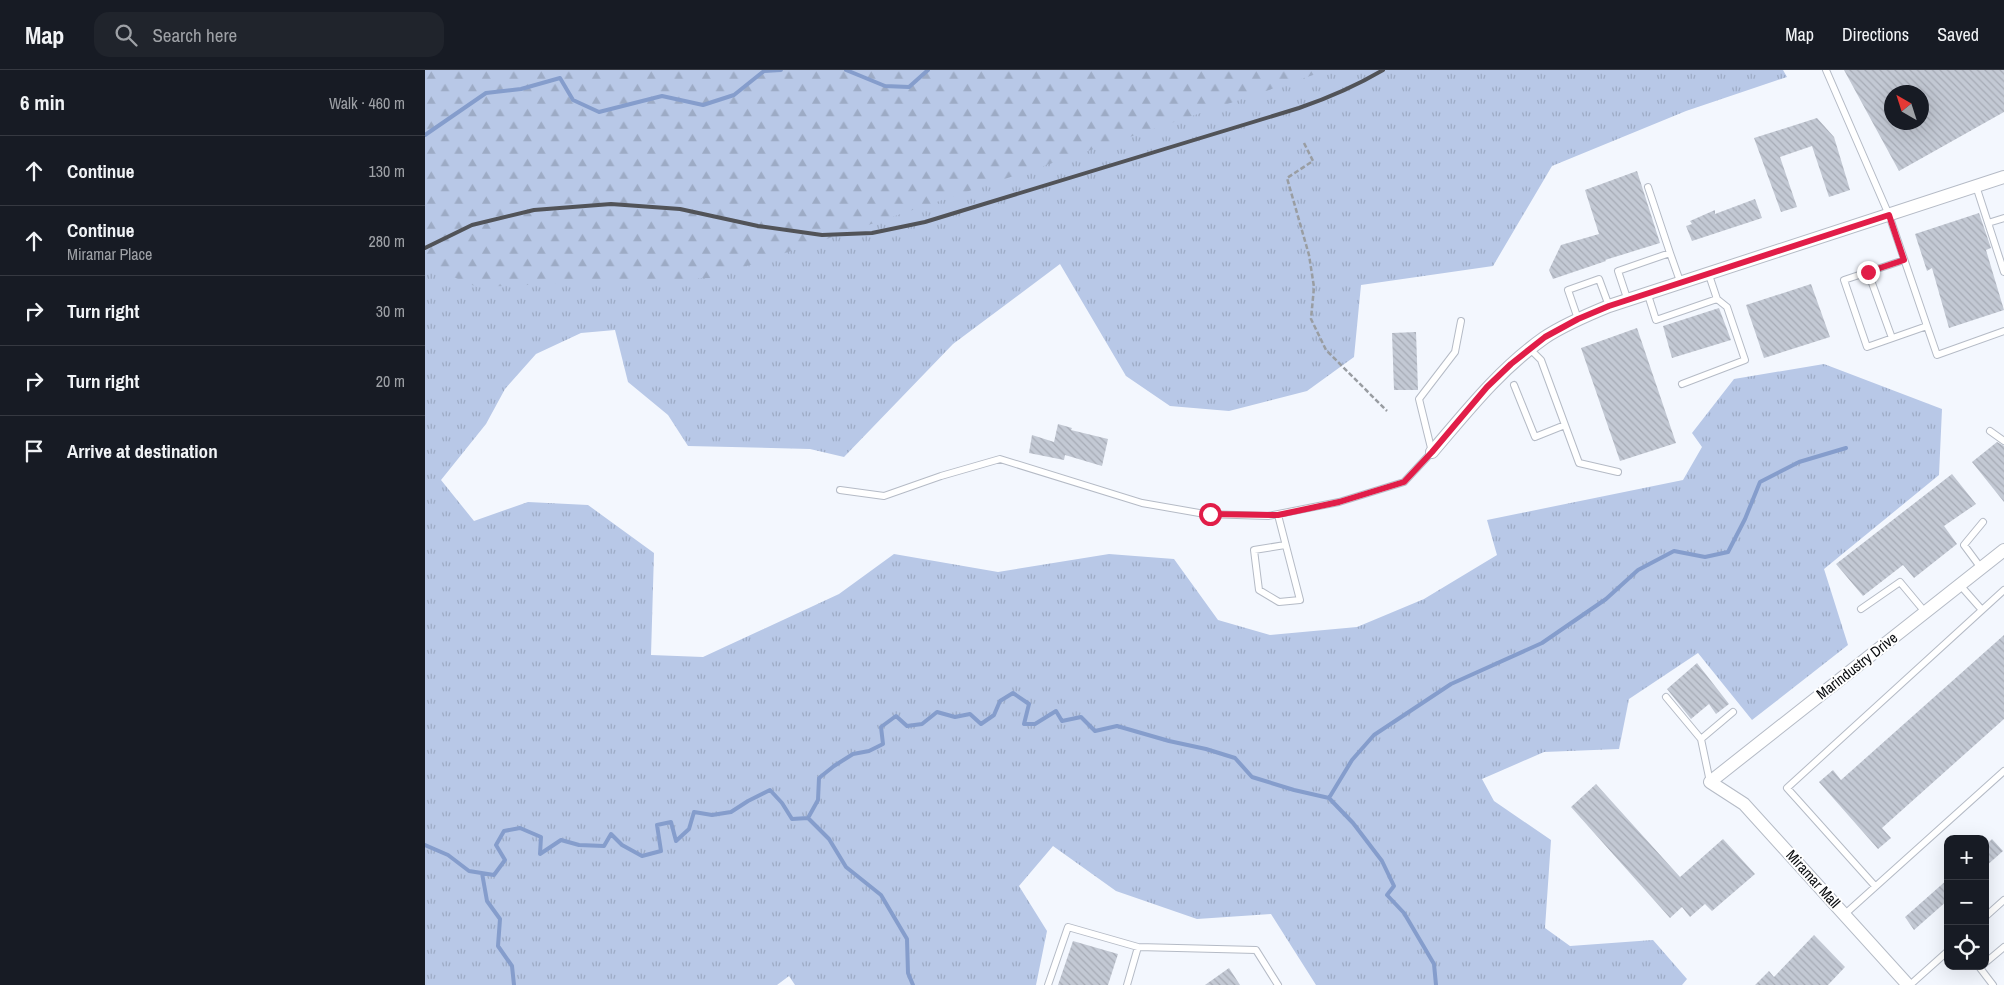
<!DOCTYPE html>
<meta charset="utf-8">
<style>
:root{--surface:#171b24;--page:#20242c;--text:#f1f3f6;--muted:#9ea1a6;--line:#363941}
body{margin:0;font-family:"Archivo Narrow",sans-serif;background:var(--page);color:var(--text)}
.controls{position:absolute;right:15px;bottom:15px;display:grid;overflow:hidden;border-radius:10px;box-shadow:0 5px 20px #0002}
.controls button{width:45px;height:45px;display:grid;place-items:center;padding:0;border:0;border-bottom:1px solid var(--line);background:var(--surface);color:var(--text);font:25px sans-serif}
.compass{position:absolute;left:1459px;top:15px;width:45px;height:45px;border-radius:50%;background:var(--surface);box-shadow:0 5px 20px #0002;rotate:321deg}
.stop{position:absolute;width:15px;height:15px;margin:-11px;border:4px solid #e11d48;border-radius:50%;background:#fff}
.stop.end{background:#e11d48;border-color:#fff;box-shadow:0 1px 5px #0008}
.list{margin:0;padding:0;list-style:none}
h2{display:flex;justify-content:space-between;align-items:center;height:65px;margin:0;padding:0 20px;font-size:21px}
h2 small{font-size:16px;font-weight:400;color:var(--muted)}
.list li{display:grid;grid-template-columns:32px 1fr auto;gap:15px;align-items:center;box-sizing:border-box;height:70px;padding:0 20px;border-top:1px solid var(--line)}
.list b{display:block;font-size:19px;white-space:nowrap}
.list p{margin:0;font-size:16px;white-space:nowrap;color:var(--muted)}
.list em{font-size:16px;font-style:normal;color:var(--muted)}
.icon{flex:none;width:28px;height:28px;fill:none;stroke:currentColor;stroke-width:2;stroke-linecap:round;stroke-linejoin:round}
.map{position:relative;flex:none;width:1579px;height:915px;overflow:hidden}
header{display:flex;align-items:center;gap:30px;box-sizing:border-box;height:70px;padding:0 25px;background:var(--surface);border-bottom:1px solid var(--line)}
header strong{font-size:24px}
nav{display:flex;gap:28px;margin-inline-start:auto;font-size:18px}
.search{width:350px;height:45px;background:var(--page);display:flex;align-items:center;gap:12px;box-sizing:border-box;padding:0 18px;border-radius:15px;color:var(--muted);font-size:19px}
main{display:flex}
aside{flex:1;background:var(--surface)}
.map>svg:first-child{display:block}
</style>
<header>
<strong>Map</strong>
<div class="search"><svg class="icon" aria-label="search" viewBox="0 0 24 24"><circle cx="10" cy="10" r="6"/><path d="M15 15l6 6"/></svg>Search here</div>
<nav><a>Map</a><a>Directions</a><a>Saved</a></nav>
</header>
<main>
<aside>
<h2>6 min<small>Walk · 460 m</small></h2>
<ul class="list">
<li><svg class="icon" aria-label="ahead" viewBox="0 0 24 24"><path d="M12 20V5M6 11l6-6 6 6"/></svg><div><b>Continue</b></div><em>130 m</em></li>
<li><svg class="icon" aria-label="ahead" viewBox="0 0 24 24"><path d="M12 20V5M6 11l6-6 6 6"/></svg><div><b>Continue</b><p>Miramar Place</p></div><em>280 m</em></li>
<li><svg class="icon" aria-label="right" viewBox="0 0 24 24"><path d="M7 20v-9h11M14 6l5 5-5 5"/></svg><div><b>Turn right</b></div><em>30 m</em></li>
<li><svg class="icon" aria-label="right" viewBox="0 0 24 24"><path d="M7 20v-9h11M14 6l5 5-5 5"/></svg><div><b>Turn right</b></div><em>20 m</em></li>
<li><svg class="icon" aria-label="arrive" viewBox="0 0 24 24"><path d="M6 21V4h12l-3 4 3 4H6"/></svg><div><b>Arrive at destination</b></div></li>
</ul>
</aside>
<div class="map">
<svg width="1579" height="915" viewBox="0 0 1579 915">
<defs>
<pattern id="grass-tufts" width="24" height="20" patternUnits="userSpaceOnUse" patternTransform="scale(1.25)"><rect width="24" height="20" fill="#b8c8e7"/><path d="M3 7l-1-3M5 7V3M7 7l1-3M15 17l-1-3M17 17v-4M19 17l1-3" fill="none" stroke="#9dabc5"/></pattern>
<pattern id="forest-firs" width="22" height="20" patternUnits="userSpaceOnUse" patternTransform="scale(1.25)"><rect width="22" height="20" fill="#b8c8e7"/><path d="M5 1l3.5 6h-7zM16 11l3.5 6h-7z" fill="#9dabc5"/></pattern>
<pattern id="building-back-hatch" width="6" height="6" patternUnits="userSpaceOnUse" patternTransform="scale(1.25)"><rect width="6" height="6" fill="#c3c9d4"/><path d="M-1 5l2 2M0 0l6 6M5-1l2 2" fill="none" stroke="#a6abb5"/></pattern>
</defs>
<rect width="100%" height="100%" fill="#f3f7fe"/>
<path fill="url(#grass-tufts)" d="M0 0H1358L1362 7 1261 41 1127 96 1068 196 936 215 929 287 882 321 804 341 745 336 701 306 635 194 528 274 419 387 385 379 263 376 243 345 203 312 190 260 156 263 111 284 80 319 61 354 16 410 49 451 103 432 163 435 229 483 226 585 278 587 414 524 469 484 573 502 684 484 749 489 793 550 845 565 932 557 999 529 1072 485 1062 450 1258 410 1277 377 1267 363 1309 309 1399 294 1517 339 1514 405 1399 499 1423 575 1327 650 1273 583 1204 629 1194 679 1119 682 1057 709 1069 731 1126 770 1120 858 1145 876 1228 870 1262 909 1257 915H891L846 844 772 849 691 821 628 776 594 816 622 861 611 915H370L364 906 352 915H0Z"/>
<path fill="url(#forest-firs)" d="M0 0H903L286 208 52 217 0 195Z"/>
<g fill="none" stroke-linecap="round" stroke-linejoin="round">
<path stroke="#859dcc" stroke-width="4" d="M421 0 460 16 484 17 503 0
M0 65 61 23 96 19 135 8 148 30 174 42 237 26 278 35 309 25 339 1 356 0
M904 728 927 690 949 665 1026 614 1117 573 1181 529 1213 500 1249 481 1280 487 1303 482 1320 449 1335 412 1374 392 1421 378
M383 748 404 769 421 797 456 825 482 869 483 903 488 915
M0 775 23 785 44 801 69 805 80 790 71 775 79 761 95 758 116 767 115 784 136 770 154 775 179 776 186 764 197 775 217 786 236 781 232 755 246 752 251 771 264 759 269 742 287 745 306 742 323 731 345 720 357 733 367 749 383 748 393 730 394 708 409 696 428 684 444 681 458 674 456 657 471 646 482 656 497 654 512 642 530 647 545 644 556 654 569 645 575 631 588 623 604 634 599 654H610L631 641 637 651 656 647 670 661 692 656 744 671 781 679 810 688 827 707 869 720 904 728 928 753 957 791 969 816 962 825 979 843 1009 894 1011 915
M57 803 62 831 75 849 73 876 87 896 89 915"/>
</g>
<path fill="url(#building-back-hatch)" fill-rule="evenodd" d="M1419 0H1579V42L1474 101ZM1466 22H1496V52H1466Z
M1392 48 1409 67 1425 120 1404 127 1387 76 1355 87 1372 137 1356 142 1329 68Z
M1212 101 1235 173 1180 190 1181 191 1128 209 1124 200 1136 175 1174 164 1160 120Z
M1330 129 1337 148 1267 171 1261 156 1267 154 1265 151 1290 140V144Z
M1554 143 1566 178 1561 180 1579 240 1524 258 1507 198 1502 201 1490 164Z
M1386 214 1405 267 1339 288 1321 235Z
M1294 238 1306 270 1247 288 1238 256Z
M1212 258 1251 373 1195 391 1156 278Z
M991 262 993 320H969L967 263Z
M633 354 647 358 646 360 683 369 677 396 640 385 639 390 604 383 607 365 629 372Z
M1572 372 1579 376V432L1547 392Z
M1527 404 1551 434 1519 456 1532 474 1489 508 1478 495 1438 526 1411 494Z
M1579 565V649L1457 758 1466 768 1453 779 1394 712 1408 700 1416 710Z
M1272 593 1304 634 1291 644 1284 634 1266 649 1242 619Z
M1171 714 1255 807 1298 769 1330 804 1287 841 1280 834 1265 847 1257 837 1245 848 1146 737Z
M1567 769 1578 781 1560 797V776Z
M1523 809V830L1489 860 1480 847Z
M1389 865 1420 897 1403 915H1330L1344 901 1349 907Z
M648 871 693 884 683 915H633Z
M804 898 815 915H780Z"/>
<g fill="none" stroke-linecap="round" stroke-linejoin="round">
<defs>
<path id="service" d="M1401 0 1464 145 1502 256 1442 277 1419 210 1479 190
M1551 116 1579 202
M1223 117 1245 183
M1563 153 1579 148
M1443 202 1467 268
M1223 225 1231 250 1292 229 1284 205
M1203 231 1193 201 1245 183 1256 214
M1153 249 1143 220 1174 209 1184 236
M1502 256 1512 285 1579 261
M1105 279 1116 290 1154 393 1193 402
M1257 314 1320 290 1302 237 1292 229
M1089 315 1110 367 1140 355
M1565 361 1579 371
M415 420 459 426 516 406 575 389 717 433 780 444 843 446 914 432 979 412 1007 382 994 329 1030 282 1036 251
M853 445 875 530 854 532 834 520 829 480 860 475
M1556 498 1539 475 1558 452
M1535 515 1557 540
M1436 539 1475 512 1500 542
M1241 627 1276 669
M1285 712 1276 669 1308 642
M1450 816 1362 718 1579 520
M1420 844 1579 701
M1560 847 1579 830
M1560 893 1579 877
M1557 896 1555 898 1568 915
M623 915 643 857 713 877 831 880 853 915
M702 915 713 877
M1485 915 1523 881"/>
<path id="minor" d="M1007 382C1042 341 1075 299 1119 268 1138 255 1162 245 1184 236L1579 107
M1483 915 1319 734 1285 712 1579 480"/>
</defs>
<use href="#service" stroke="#b5bbc6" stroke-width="8"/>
<use href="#minor" stroke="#b5bbc6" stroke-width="14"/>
<path stroke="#999da2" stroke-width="2.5" stroke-dasharray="5 2.5" stroke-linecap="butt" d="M879 73 888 91 862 108 884 185 889 217 886 249 901 280 962 341"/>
<use href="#service" stroke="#fff" stroke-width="6"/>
<use href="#minor" stroke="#fff" stroke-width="12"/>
<path stroke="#515358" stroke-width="4" d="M0 178 47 155 109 140 186 134 255 139 333 156 397 165 447 163 500 152 874 38C903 28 931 16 958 0"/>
</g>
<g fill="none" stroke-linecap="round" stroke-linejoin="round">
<path stroke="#e11d48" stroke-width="6" d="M785 444 853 445 914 432 979 412 1007 382 1062 317 1086 294 1120 267 1153 249 1184 236 1464 145 1479 190 1443 202"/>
</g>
<g text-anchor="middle" stroke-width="4" stroke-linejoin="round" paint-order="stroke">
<g font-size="15" fill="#0b0d10" stroke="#fff">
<text transform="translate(1432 596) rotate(-38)" y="5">Marindustry Drive</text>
<text transform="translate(1388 809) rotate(48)" y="5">Miramar Mall</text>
</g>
</g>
</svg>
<div class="controls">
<button>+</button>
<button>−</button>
<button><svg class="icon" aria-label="locate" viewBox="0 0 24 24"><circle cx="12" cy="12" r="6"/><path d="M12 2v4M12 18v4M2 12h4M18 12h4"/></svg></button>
</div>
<svg class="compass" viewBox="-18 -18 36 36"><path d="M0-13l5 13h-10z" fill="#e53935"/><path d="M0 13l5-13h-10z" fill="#9ea1a6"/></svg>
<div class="stop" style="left:785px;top:444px"></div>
<div class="stop end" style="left:1443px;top:202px"></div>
</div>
</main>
